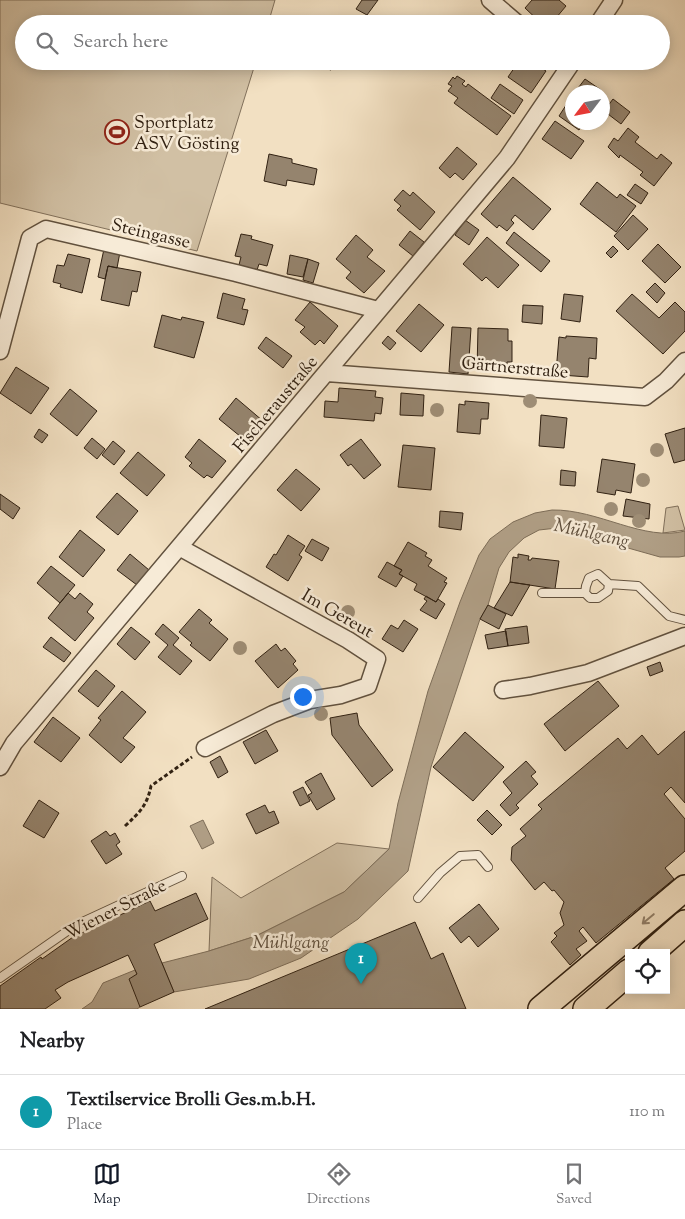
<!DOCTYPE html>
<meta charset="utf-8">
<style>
:root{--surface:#fff;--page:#f2f2f2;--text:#202124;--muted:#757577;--line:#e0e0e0;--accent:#111827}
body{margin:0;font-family:"Sorts Mill Goudy",serif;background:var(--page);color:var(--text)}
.controls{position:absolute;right:15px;bottom:15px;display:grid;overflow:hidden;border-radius:0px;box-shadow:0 2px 12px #0003}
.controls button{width:45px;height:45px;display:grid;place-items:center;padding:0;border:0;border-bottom:1px solid var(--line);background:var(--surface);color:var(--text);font:25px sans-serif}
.compass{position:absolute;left:565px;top:85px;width:45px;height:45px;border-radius:50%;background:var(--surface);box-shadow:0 2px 12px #0003;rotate:238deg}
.you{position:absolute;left:302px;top:696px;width:18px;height:18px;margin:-12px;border:4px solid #fff;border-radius:50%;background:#1a73e8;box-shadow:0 0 0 8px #1a73e833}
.badge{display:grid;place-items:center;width:32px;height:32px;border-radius:50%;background:var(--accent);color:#fff;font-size:16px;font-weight:700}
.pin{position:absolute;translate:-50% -41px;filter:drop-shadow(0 1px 2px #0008)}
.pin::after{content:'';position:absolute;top:26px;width:18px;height:15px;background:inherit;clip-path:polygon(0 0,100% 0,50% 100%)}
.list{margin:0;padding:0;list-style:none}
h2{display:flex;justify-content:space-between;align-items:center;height:65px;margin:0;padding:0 20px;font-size:21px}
h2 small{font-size:16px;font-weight:400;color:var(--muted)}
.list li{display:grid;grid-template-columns:32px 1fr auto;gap:15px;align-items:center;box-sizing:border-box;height:75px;padding:0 20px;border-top:1px solid var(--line)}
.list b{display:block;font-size:19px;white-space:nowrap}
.list p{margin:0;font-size:16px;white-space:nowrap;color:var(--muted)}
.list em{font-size:16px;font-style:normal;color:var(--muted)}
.icon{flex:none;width:28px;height:28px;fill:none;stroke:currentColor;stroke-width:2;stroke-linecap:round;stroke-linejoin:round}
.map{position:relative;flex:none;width:685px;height:1009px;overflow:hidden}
.search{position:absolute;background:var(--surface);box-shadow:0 2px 12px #0003;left:15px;right:15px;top:15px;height:55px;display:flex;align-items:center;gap:12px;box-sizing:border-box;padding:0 18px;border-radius:28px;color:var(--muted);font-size:19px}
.sheet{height:140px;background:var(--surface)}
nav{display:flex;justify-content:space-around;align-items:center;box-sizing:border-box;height:70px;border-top:1px solid var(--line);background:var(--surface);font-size:14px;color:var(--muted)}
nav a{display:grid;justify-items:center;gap:2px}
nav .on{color:var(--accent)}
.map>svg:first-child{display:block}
</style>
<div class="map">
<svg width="685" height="1009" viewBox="0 0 685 1009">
<rect width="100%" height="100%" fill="#f2e0c2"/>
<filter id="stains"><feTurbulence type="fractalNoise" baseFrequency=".004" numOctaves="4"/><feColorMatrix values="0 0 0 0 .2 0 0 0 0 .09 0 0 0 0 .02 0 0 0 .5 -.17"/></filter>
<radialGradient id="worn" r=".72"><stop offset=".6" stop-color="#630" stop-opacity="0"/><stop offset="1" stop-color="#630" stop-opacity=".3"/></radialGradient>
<path fill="#d1c0a4" stroke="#81705b" d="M0 0H275L268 24H24V61H256L197 251 0 203Z
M678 506 685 530 663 533 666 508Z
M337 843 389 849 344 892 256 936 209 951 212 877 241 898Z"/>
<path fill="#b09f86" stroke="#7d6d58" d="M552 510C598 509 644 542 685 531V556L679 557H660L557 528 539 530 524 538 509 552 499 568 488 605 480 619 431 767 408 871 358 919 301 958 249 979 174 992 162 963 209 951 256 936 344 892 389 849 398 803 428 691 460 602 479 555 490 539 513 522 535 513Z
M203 820 214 843 202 849 190 826Z
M135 970 137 974 140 1007 137 1009H82L92 1002 103 983Z"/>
<path fill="#95846e" stroke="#312112" d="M362 0H378L367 15 356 9Z
M532 0H559L566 6 551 24H542L525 8Z
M377 17 386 24H371Z
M296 61H333L331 70 314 65 313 68 295 64Z
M482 61H492L486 69 480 65Z
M519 61H531L546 71 531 93 508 77Z
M457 76 465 81 462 84 466 87 468 84 511 116 497 135 454 103 458 98 448 91 452 86 448 84 453 77 455 79Z
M585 79 601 90 599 92H575Z
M500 84 523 100 514 114 491 98Z
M572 96V122H584L579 130 559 116Z
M613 99 630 112 621 124 604 111Z
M555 121 584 141 571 159 542 139Z
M628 128 639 137 635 142 657 159 661 154 672 163 654 186 640 175 643 172 620 155 619 158 608 147 614 138 618 141Z
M457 147 477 164 463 180 455 173 450 178 439 168Z
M269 154 292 159V163L317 169 314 185 287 180 286 186 264 181Z
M513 177 551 209 533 230 515 215 511 220 514 223 507 231 499 225 497 228 481 214Z
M597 182 617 198 620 194 636 206 616 232 580 204Z
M635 184 648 193 641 204 627 195Z
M403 190 410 196 413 192 435 212 420 230 397 210 401 206 394 200Z
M633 215 648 229 628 250 614 236Z
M465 220 479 230 469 245 455 235Z
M410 231 424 242 413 256 399 245Z
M514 232 550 261 541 272 506 243Z
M241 234 252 236 251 239 273 245 267 266 259 264 257 270 239 265 241 257 235 256Z
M356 235 373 250 367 257 385 271 364 293 346 278 351 272 336 259Z
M487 237 519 265 498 288 486 277 482 281 463 264Z
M658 244 681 267 665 283 642 261Z
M613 246 618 251 611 258 606 253Z
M104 249 120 252 117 268 108 266 105 279 98 277Z
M68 254 90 259 82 293 60 287 61 284 53 282 57 265 64 266Z
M290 255 308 259 303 277 287 274Z
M308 259 319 263 313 283 303 280Z
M108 266 141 272 137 292 132 291 129 306 101 300Z
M655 283 665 293 657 303 646 292Z
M223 293 245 299 242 309 248 310 244 325 217 318Z
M564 294 583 296 580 322 561 319Z
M632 294 659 318 675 302 685 312V331L663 354 616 311Z
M310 302 338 326 324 344 320 340 315 345 300 332 305 327 295 320Z
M419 304 444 325 421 352 396 331Z
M523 305 543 306 542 324 522 322Z
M162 315 181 320 182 317 204 322 194 358 154 347Z
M452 327 471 328 468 374 449 372Z
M478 328 508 329V341H512V362H507V371L477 370Z
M388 336 396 343 390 350 382 343Z
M566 336 597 338 596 359 589 358 588 377 561 375 562 372H556L559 337 566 338Z
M266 337 292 356 283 368 258 348Z
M16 367 49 388 31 414 0 393Z
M339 388 376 391 375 397 383 398 381 414 375 413 374 421 324 417 325 401 338 402Z
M70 389 97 411 77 436 50 414Z
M401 393 424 395 423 416 400 415Z
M236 398 263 421 246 441 219 419Z
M465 401 489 403 488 419H481L480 434 457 432 459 404 465 405Z
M541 415 567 418 564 448 539 446Z
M685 428V460L674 463 665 434Z
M39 429 48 435 42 443 34 437Z
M92 438 105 449 97 459 84 448Z
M199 439 226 461 212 478 207 475 204 478 189 466 192 463 185 457Z
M361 439 381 465 364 479 351 464 348 466 340 455Z
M113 441 125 451 114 465 102 455Z
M403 445 435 448 431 490 398 487Z
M138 452 165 475 147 496 120 473Z
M602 459 635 464 631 493 616 490 615 495 597 492Z
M296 469 320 489 301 511 277 490Z
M561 470 576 472 575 486 560 485Z
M117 493 138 511 118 535 96 517Z
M0 494 20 508 13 519 0 509Z
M626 499 650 504 649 519 623 516Z
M440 511 463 513 461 530 439 527Z
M80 530 105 550 83 577 59 557Z
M288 535 305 546 299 555 302 557 288 581 266 567 274 554 276 555Z
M312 539 329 548 322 561 305 551Z
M408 542 427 553 425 556 432 560 428 566 447 578 444 582 447 583 436 602 414 590 417 584 399 574 402 570 394 566Z
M130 554 149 570 137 585 117 570Z
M518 554 529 556 528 560H531L532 558 559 561 555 589 510 582 513 557 518 558Z
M387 562 402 570 399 574 403 576 396 587 378 577Z
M51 566 75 585 60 603 37 583Z
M510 582 530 585 512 616 494 608Z
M68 593 75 599 80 593 93 604 87 612 94 618 75 641 48 618Z
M426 596 436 602 438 599 445 604 436 619 420 610 427 601 424 599Z
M488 605 506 614 499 629 480 619Z
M199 609 212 620 209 623 228 639 210 661 190 645 192 643 179 632Z
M404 620 418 629 403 652 382 639 391 625 398 629Z
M163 624 179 638 173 645 192 661 180 675 158 657 168 645 155 634Z
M527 626 529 643 508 646 505 629Z
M131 627 150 642 135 660 117 644Z
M506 631 508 646 488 649 485 635Z
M51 637 71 653 64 662 43 647Z
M276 644 281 651 285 648 296 661 293 664 298 670 278 688 255 661Z
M660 662 663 671 650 676 647 667Z
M96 670 115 686 98 707 78 691Z
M598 681 619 706 565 751 544 724Z
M122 691 146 712 123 738 135 747 121 763 89 735 101 720 98 718Z
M357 713 359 725 393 770 372 787 332 735 330 718Z
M53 717 80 738 61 762 34 742Z
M266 730 278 751 255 764 243 742Z
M685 731V803L671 787 664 794 685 819V851L665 868 674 879 596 943 583 927 579 931 587 941 576 949 581 955 570 965 551 942 557 936 554 933 564 925 560 913 564 902 554 890 552 891 544 882 535 890 511 860 512 847 526 836 520 829 542 809 538 805 618 738 627 749 642 735 658 755Z
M465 732 504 767 473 801 433 767Z
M220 756 228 772 218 778 210 762Z
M526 761 536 772 531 776 538 784 516 805 519 808 510 816 500 805 512 793 503 782Z
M321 773 335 799 317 810 308 795 312 793 305 782Z
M303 787 310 801 300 806 293 792Z
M39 800 59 813 44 838 23 826Z
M265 805 269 813 274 811 279 823 256 834 246 814Z
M487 810 502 825 492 835 477 820Z
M106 831 110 836 115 833 120 842 116 845 122 854 106 864 91 841Z
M196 893 208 919 154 944 174 992 140 1007 129 979 137 974 128 955 68 982 55 990 61 998 45 1009H0V986L41 957 42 959 73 937 150 901 155 911Z
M479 904 499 929 478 947 469 936 461 943 449 928Z
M415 922 431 959 443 953 466 1009H205Z"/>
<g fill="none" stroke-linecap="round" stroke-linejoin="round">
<defs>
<path id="lane" d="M542 593H585L590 598H598L608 591 609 584 638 586 669 616 685 620
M585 593 586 586 589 578 598 574 609 584
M418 898 440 873 460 856 478 855 488 867
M0 978 76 925 182 876"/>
<path id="street" d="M490 0 518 24
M598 24 614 0
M0 351 30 238 46 229 236 273 378 310
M327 373 645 397 666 381 685 361
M179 547 348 640 377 659 368 686 341 695 310 700 273 714 205 748
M503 690 530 686 588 673 685 636
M0 767 14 743 507 158 573 61"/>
<path id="primary" d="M651 953 685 923
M541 1009 685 888
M586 1009 629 972"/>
</defs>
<use href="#lane" stroke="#61513e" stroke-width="10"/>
<use href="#street" stroke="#61513e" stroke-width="19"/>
<use href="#primary" stroke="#312112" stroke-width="28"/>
<path stroke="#312112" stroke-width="3" stroke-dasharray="4 2.5" stroke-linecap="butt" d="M125 826C139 813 147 806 151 786L192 757"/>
<use href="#lane" stroke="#f7ebd7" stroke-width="8"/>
<use href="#street" stroke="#f7ebd7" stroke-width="16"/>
<use href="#primary" stroke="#f2e0c2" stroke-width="25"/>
</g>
<g fill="#9e8d75">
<circle cx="530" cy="401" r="7"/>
<circle cx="437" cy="410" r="7"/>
<circle cx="657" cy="450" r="7"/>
<circle cx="643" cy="480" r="7"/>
<circle cx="611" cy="509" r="7"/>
<circle cx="639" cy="521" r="7"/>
<circle cx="348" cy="612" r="7"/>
<circle cx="240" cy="648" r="7"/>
<circle cx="321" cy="714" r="7"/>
</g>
<defs><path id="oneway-shaft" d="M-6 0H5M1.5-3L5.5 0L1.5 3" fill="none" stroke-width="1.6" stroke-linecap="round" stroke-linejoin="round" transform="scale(1.25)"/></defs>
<use stroke="#92806a" href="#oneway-shaft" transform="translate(648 919) rotate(140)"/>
<defs>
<symbol id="stadium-ring" viewBox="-11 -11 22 22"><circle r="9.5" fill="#f7ebd7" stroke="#8f2418" stroke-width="1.5"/><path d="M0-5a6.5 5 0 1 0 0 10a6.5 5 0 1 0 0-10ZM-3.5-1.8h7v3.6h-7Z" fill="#8f2418"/></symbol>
</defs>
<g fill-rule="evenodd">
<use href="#stadium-ring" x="103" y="118" width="28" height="28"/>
</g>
<g text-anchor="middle" stroke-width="5" stroke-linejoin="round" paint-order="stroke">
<g font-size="18" fill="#312112" stroke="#f7ebd7" text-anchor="start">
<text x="134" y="128">Sportplatz<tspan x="134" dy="21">ASV Gösting</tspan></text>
</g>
<g font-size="18" fill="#312112" stroke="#f7ebd7">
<text transform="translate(151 233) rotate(13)" y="6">Steingasse</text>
<text transform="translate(515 367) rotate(5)" y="6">Gärtnerstraße</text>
<text transform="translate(275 404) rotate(-50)" y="6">Fischeraustraße</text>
<text transform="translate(338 613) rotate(30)" y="6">Im Gereut</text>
<text transform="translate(115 909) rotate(-27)" y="6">Wiener Straße</text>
</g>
<g font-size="19" font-style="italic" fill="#5d4d3b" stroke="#f7ebd7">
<text transform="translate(592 532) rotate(13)" y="7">Mühlgang</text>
<text x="291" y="948">Mühlgang</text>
</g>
</g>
<rect width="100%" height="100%" filter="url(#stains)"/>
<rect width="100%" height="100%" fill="url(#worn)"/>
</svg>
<div class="controls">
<button><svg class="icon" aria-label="locate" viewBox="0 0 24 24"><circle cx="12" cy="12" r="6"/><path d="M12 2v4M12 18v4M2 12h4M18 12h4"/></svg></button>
</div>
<svg class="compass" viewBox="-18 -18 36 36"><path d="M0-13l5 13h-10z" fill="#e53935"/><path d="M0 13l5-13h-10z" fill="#757577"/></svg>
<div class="you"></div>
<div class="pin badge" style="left:361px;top:984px;background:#0f9aa8">1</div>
<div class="search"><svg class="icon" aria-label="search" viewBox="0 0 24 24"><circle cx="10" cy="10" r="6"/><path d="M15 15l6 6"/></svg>Search here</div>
</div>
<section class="sheet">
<h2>Nearby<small></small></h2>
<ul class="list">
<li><span class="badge" style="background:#0f9aa8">1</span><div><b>Textilservice Brolli Ges.m.b.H.</b><p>Place</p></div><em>110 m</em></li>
</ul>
</section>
<nav>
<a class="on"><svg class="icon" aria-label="map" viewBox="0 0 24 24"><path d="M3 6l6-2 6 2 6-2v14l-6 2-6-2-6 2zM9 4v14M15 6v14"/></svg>Map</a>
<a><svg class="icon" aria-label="directions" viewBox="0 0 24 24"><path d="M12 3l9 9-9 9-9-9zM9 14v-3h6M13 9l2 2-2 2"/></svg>Directions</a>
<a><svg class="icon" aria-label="saved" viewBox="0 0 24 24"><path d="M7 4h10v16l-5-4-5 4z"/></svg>Saved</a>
</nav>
